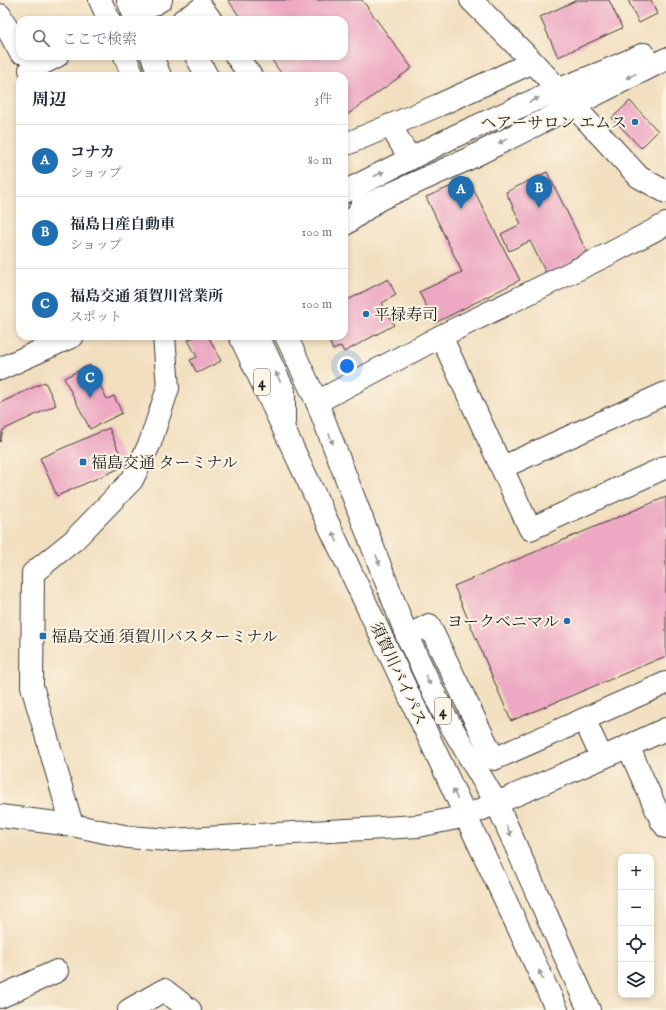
<!DOCTYPE html>
<html lang="ja">
<meta charset="utf-8">
<style>
:root{--surface:#fff;--page:#f2f2f3;--text:#1f2937;--muted:#747a83;--line:#e0e1e3;--accent:#1f6fb2}
body{margin:0;font-family:"IM FELL English","Noto Serif JP",serif;background:var(--page);color:var(--text)}
.controls{position:absolute;right:12px;bottom:12px;display:grid;overflow:hidden;border-radius:8px;box-shadow:0 2px 6px #0003}
.controls button{width:36px;height:36px;display:grid;place-items:center;padding:0;border:0;border-bottom:1px solid var(--line);background:var(--surface);color:var(--text);font:20px sans-serif}
.you{position:absolute;left:347px;top:366px;width:14px;height:14px;margin:-10px;border:3px solid #fff;border-radius:50%;background:#1a73e8;box-shadow:0 0 0 6px #1a73e833}
.badge{display:grid;place-items:center;width:26px;height:26px;border-radius:50%;background:var(--accent);color:#fff;font-size:13px;font-weight:700}
.pin{position:absolute;translate:-50% -33px;filter:drop-shadow(0 1px 2px #0008)}
.pin::after{content:'';position:absolute;top:21px;width:14px;height:12px;background:inherit;clip-path:polygon(0 0,100% 0,50% 100%)}
.list{margin:0;padding:0;list-style:none}
h2{display:flex;justify-content:space-between;align-items:center;height:52px;margin:0;padding:0 16px;font-size:17px}
h2 small{font-size:13px;font-weight:400;color:var(--muted)}
.list li{display:grid;grid-template-columns:26px 1fr auto;gap:12px;align-items:center;box-sizing:border-box;height:72px;padding:0 16px;border-top:1px solid var(--line)}
.list b{display:block;font-size:15px;white-space:nowrap}
.list p{margin:0;font-size:13px;white-space:nowrap;color:var(--muted)}
.list em{font-size:13px;font-style:normal;color:var(--muted)}
.icon{flex:none;width:22px;height:22px;fill:none;stroke:currentColor;stroke-width:2;stroke-linecap:round;stroke-linejoin:round}
.map{position:relative;flex:none;width:666px;height:1010px;overflow:hidden}
.search{position:absolute;background:var(--surface);box-shadow:0 2px 6px #0003;left:16px;top:16px;width:332px;height:44px;display:flex;align-items:center;gap:10px;box-sizing:border-box;padding:0 14px;border-radius:12px;color:var(--muted);font-size:15px}
.panel{position:absolute;background:var(--surface);box-shadow:0 2px 6px #0003;left:16px;top:72px;width:332px;height:268px;border-radius:12px}
.map>svg:first-child{display:block}
</style>
<div class="map">
<svg width="666" height="1010" viewBox="0 0 666 1010">
<rect width="100%" height="100%" fill="#fcf5e5"/>
<filter id="ink" filterUnits="userSpaceOnUse"><feTurbulence type="fractalNoise" baseFrequency=".025" numOctaves="2"/><feDisplacementMap in="SourceGraphic" scale="8" xChannelSelector="R" yChannelSelector="G"/><feConvolveMatrix kernelMatrix="1 2 1 2 8 2 1 2 1" color-interpolation-filters="sRGB"/></filter>
<filter id="wash" filterUnits="userSpaceOnUse"><feTurbulence type="fractalNoise" baseFrequency=".012" numOctaves="4" result="noise"/><feDisplacementMap in="SourceGraphic" scale="16" xChannelSelector="R" yChannelSelector="G"/><feGaussianBlur stdDeviation="0.9" result="paint"/><feColorMatrix in="noise" values="0 0 0 0 0 0 0 0 0 0 0 0 0 0 0 0 0 1.4 0 .05"/><feComposite in="paint" operator="in"/></filter>
<g filter="url(#wash)">
<rect width="100%" height="100%" fill="#f2dfc0"/>
<g id="blocks">
<path fill="#eda9c3" d="M228 0H362L412 68 344 117V76H283L269 56H344V20H242Z
M577 0H609L622 28 558 57 540 17Z
M628 0H651L657 14 639 23Z
M630 101 658 131 641 148 612 118Z
M547 172 588 254 547 275 530 241 509 251 501 234 521 224 506 192Z
M468 179 520 280 435 323 419 292 462 272 426 197Z
M388 279 396 295 382 303 394 325 344 352 341 346 333 350 327 336H344V302Z
M196 336H208L221 361 197 373 190 360 197 357 188 340Z
M90 365 107 399 114 396 122 413 90 429 64 378Z
M45 382 56 405 3 430 0 442V403Z
M109 428 125 466 57 496 40 458Z
M666 497V656L511 721 454 586Z"/>
</g>
</g>
<g filter="url(#ink)">
<use href="#blocks" fill-opacity="0" stroke="#3c3935" stroke-width="1"/>
<g fill="none" stroke-linecap="round" stroke-linejoin="round">
<defs>
<path id="minor" d="M471 0 533 62 639 177 666 192
M0 15 20 52
M135 15 161 0
M183 20 202 8 211 20
M196 56 207 76
M236 56 251 76
M30 70 57 56
M390 125 410 159
M344 145 439 105 533 62
M344 192 455 136 557 90 603 72 644 54
M360 208 468 159 666 59
M441 336 530 529 666 467
M0 369 73 336
M317 402 441 336 609 254 666 224
M503 467 666 393
M407 636 429 625 494 759 666 683
M584 719 602 758
M628 746 662 822 666 827
M0 816 72 825 128 837 170 840 418 826 466 816 602 758 666 729
M72 825 32 686 33 573 74 540 132 480 150 443 168 388 164 336
M0 997 57 971
M129 1010 164 990 190 1010"/>
<path id="highway" d="M100 0 109 20
M128 0 136 20
M125 56 133 76
M152 56 160 76
M344 225 378 200
M240 336 557 1010
M258 336 284 391V422
M286 336 317 402 407 636 443 712 497 804 589 1010"/>
</defs>
<use href="#minor" stroke="#3c3935" stroke-width="24"/>
<use href="#highway" stroke="#3c3935" stroke-width="24"/>
<use href="#minor" stroke="#fff" stroke-width="22"/>
<use href="#highway" stroke="#fff" stroke-width="22"/>
</g>
<defs><path id="oneway-solid" d="M-6-.8H1V-3.2L6.5 0L1 3.2V.8H-6Z"/></defs>
<g fill="#999">
<use href="#oneway-solid" transform="translate(631 76) rotate(154)"/>
<use href="#oneway-solid" transform="translate(534 100) rotate(-24)"/>
<use href="#oneway-solid" transform="translate(503 141) rotate(153)"/>
<use href="#oneway-solid" transform="translate(379 174) rotate(-27)"/>
<use href="#oneway-solid" transform="translate(278 377) rotate(-115)"/>
<use href="#oneway-solid" transform="translate(331 439) rotate(69)"/>
<use href="#oneway-solid" transform="translate(335 537) rotate(-115)"/>
<use href="#oneway-solid" transform="translate(378 560) rotate(69)"/>
<use href="#oneway-solid" transform="translate(428 680) rotate(65)"/>
<use href="#oneway-solid" transform="translate(455 794) rotate(-115)"/>
<use href="#oneway-solid" transform="translate(509 831) rotate(66)"/>
<use href="#oneway-solid" transform="translate(541 975) rotate(-115)"/>
</g>
</g>
<g fill="#1f6fb2" stroke="#fcf5e5" stroke-width="1.5">
<circle cx="635" cy="122" r="4"/>
<circle cx="366" cy="314" r="4"/>
<rect x="79" y="458" width="8" height="8" rx="2"/>
<circle cx="567" cy="621" r="4"/>
<rect x="39" y="632" width="8" height="8" rx="2"/>
</g>
<g text-anchor="middle" stroke-width="4" stroke-linejoin="round" paint-order="stroke">
<g fill="#fcf5e5" stroke="#5f5d58" stroke-width="1">
<rect x="254" y="369" width="16" height="26" rx="3"/>
<rect x="435" y="698" width="16" height="26" rx="3"/>
</g>
<g font-size="15" font-weight="bold" fill="#1c1c1c">
<text x="262" y="387">4</text>
<text x="443" y="716">4</text>
</g>
<g font-size="16" fill="#1c1c1c" stroke="#fcf5e5" text-anchor="start">
<text x="627" y="128" text-anchor="end">ヘアーサロン エムス</text>
<text x="374" y="320">平禄寿司</text>
<text x="91" y="468">福島交通 ターミナル</text>
<text x="559" y="627" text-anchor="end">ヨークベニマル</text>
<text x="51" y="642">福島交通 須賀川バスターミナル</text>
</g>
<g font-size="16" fill="#1c1c1c" stroke="#fcf5e5">
<text transform="translate(399 673) rotate(65)" y="6">須賀川バイパス</text>
</g>
</g>
</svg>
<div class="controls">
<button>+</button>
<button>−</button>
<button><svg class="icon" aria-label="locate" viewBox="0 0 24 24"><circle cx="12" cy="12" r="6"/><path d="M12 2v4M12 18v4M2 12h4M18 12h4"/></svg></button>
<button><svg class="icon" aria-label="layers" viewBox="0 0 24 24"><path d="M12 4l9 5-9 5-9-5zM3 14l9 5 9-5"/></svg></button>
</div>
<div class="you"></div>
<div class="pin badge" style="left:461px;top:209px">A</div>
<div class="pin badge" style="left:539px;top:208px">B</div>
<div class="pin badge" style="left:90px;top:398px">C</div>
<div class="search"><svg class="icon" aria-label="search" viewBox="0 0 24 24"><circle cx="10" cy="10" r="6"/><path d="M15 15l6 6"/></svg>ここで検索</div>
<section class="panel">
<h2>周辺<small>3件</small></h2>
<ul class="list">
<li><span class="badge">A</span><div><b>コナカ</b><p>ショップ</p></div><em>80 m</em></li>
<li><span class="badge">B</span><div><b>福島日産自動車</b><p>ショップ</p></div><em>100 m</em></li>
<li><span class="badge">C</span><div><b>福島交通 須賀川営業所</b><p>スポット</p></div><em>100 m</em></li>
</ul>
</section>
</div>
